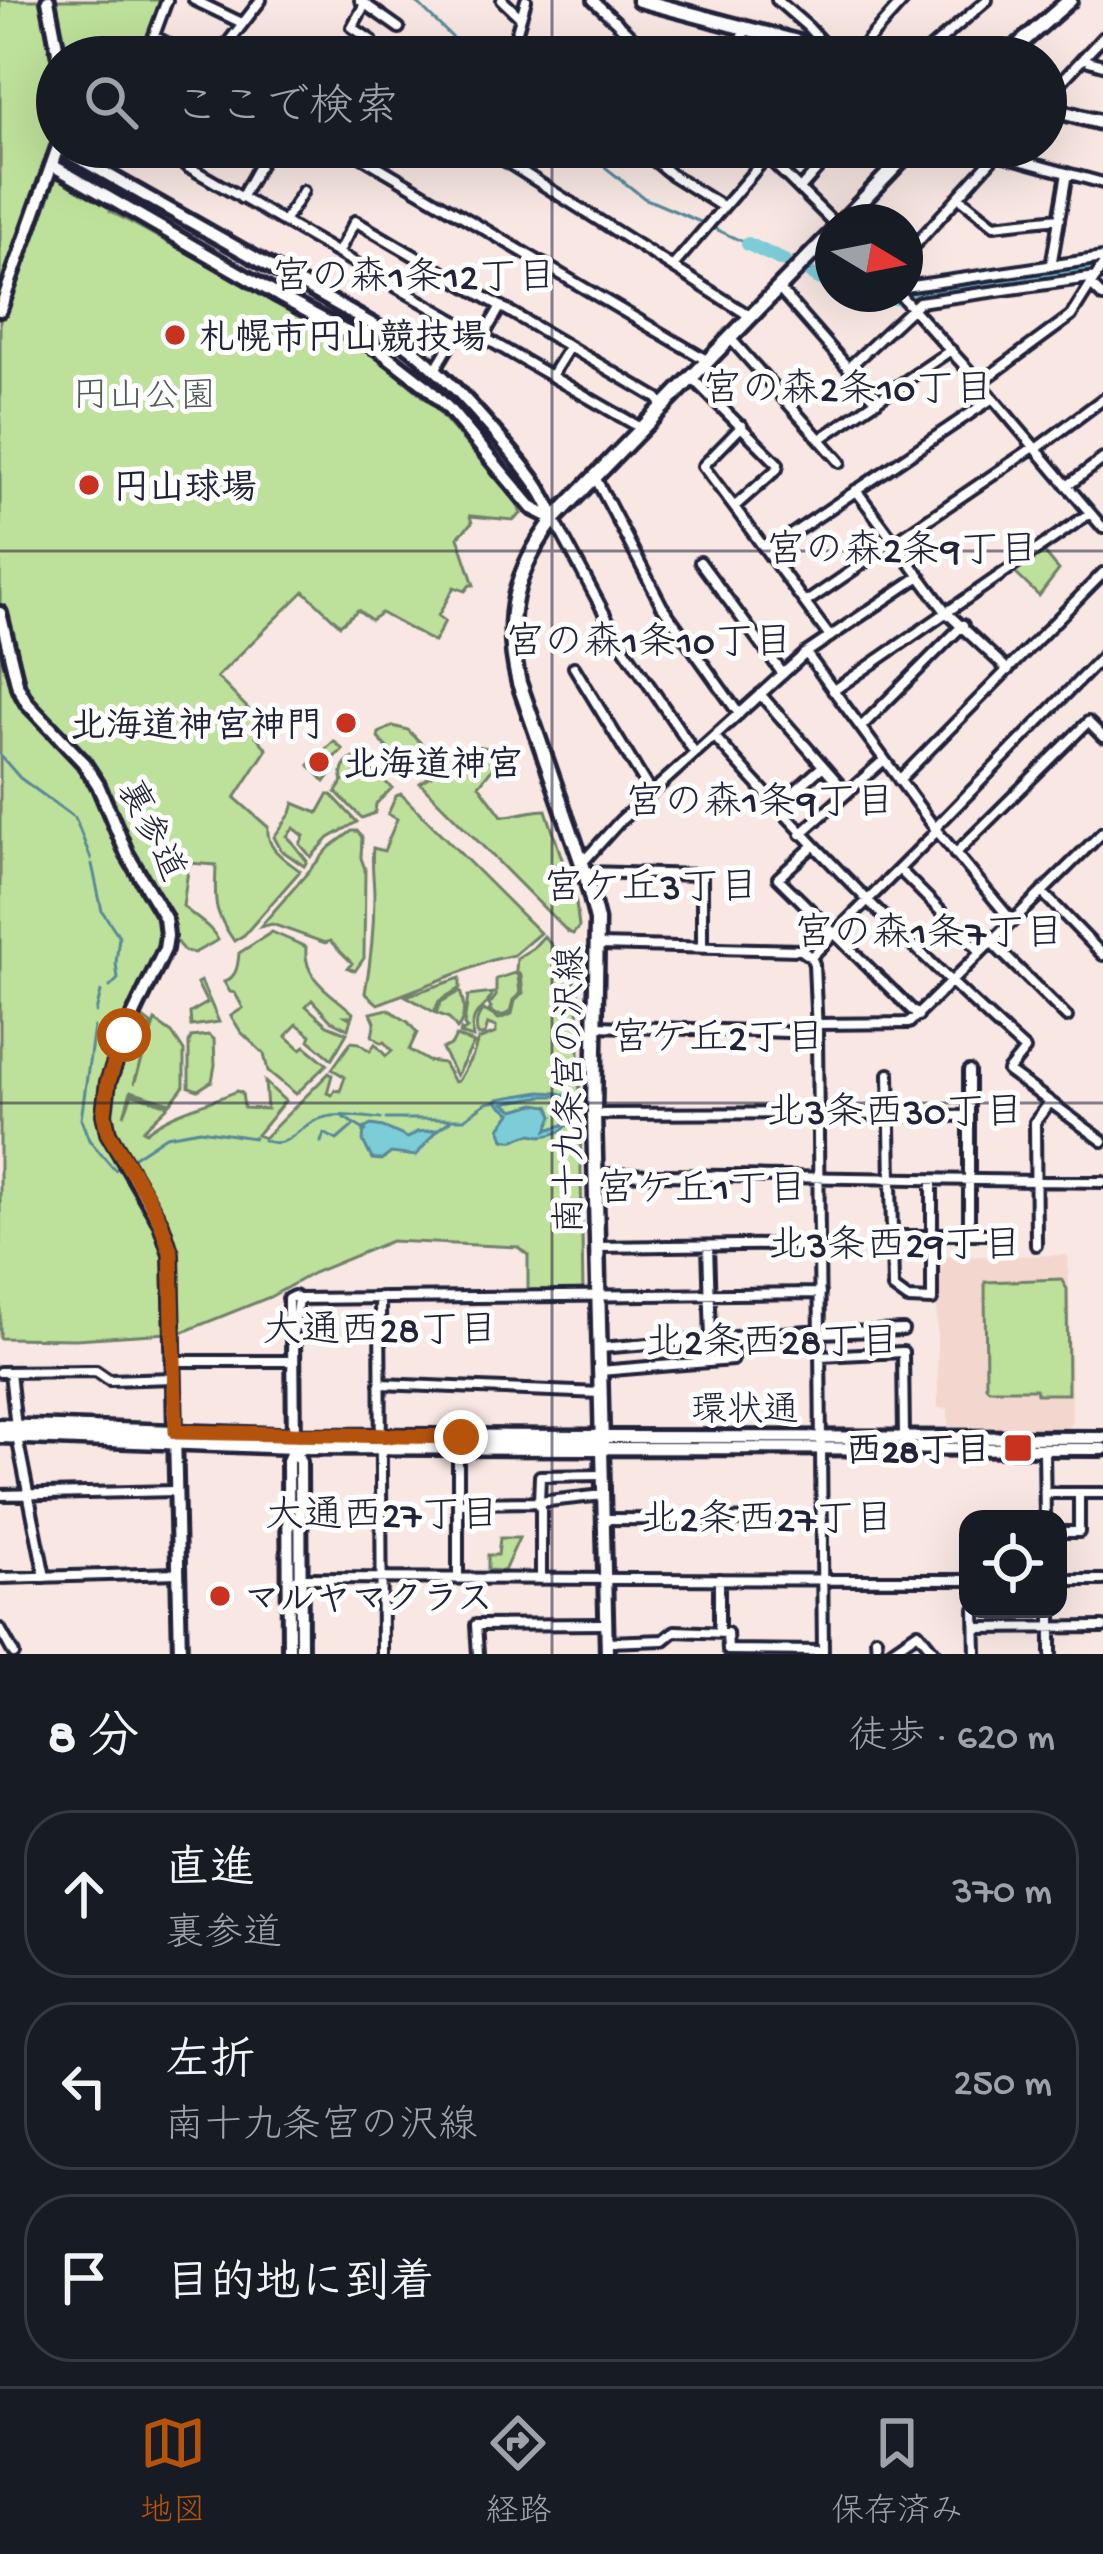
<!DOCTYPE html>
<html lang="ja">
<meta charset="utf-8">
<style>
:root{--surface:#171b24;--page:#20242c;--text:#f1f3f6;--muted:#9ea1a6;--line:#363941;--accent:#b45309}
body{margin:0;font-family:"Gochi Hand","Klee One",sans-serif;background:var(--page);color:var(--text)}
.controls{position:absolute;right:36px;bottom:36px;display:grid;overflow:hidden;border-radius:24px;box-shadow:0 12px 48px #0002}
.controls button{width:108px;height:108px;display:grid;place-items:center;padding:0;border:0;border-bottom:3px solid var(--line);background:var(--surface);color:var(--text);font:60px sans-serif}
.compass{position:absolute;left:815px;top:204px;width:108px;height:108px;border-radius:50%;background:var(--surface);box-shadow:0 12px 48px #0002;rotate:100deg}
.stop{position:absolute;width:36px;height:36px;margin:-27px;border:9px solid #b45309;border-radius:50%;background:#fff}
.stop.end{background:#b45309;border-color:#fff;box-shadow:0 3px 12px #0008}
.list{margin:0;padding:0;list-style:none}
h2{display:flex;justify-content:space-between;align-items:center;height:156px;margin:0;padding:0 48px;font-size:51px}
h2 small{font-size:39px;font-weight:400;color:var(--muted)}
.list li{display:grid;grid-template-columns:78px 1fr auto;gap:36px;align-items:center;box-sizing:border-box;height:168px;margin:0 24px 24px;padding:0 24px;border:3px solid var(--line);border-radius:48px}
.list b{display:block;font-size:45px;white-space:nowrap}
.list p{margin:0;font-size:39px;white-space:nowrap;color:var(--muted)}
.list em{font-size:39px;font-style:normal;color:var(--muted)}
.icon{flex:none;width:66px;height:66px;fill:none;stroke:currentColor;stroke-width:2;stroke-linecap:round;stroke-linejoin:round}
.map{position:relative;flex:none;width:1103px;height:1654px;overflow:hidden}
.search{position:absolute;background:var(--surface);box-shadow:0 12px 48px #0002;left:36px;right:36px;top:36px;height:132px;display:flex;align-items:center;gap:30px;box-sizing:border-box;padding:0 42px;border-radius:66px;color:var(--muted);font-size:45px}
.sheet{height:732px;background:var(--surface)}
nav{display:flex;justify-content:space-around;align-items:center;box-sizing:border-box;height:168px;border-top:3px solid var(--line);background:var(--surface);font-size:33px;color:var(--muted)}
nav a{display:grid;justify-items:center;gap:6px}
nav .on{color:var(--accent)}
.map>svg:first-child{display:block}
</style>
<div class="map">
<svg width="1103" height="1654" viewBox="0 0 1103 1654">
<rect width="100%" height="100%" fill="#f8e7e2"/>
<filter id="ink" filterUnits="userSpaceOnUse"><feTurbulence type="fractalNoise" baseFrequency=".00833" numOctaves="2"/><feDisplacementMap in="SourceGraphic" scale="24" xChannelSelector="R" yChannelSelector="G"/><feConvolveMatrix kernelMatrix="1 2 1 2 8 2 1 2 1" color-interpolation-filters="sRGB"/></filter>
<g filter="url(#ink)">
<path fill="#f3d6ce" d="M1068 1255 1072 1424 1066 1428H948V1409L938 1408 936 1257Z"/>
<path fill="#bde09a" stroke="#70816a" stroke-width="3" d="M0 0H162L140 57H57V147H106L102 157 110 211 376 356 432 404 517 503 521 514 513 520 470 516 472 523 458 537 474 585H470L465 591 454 587 438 616 445 621 434 642 381 613 371 620 358 610 340 625 304 591 217 677 265 726 256 736 267 749 235 798 268 827C266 850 284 858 300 871L244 935 234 941C212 909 215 902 216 865L189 863 183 906C194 918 211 925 218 940L194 953 184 951 174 939C165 979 139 1014 126 1053L143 1018 151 1024 134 1084 155 1021 172 1033 184 1051V1086L171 1103 131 1091 124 1115 132 1094 169 1105 143 1130 146 1132C173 1110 206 1105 237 1091L242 1093 244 1108 267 1109 265 1082 285 1101 257 1135 264 1138 329 1073 332 1075 327 1093 332 1095 335 1090 340 1091 345 1077 332 1069 351 1042 359 1043 370 1051 375 1044 386 1056 392 1051 384 1042 381 1043 372 1036 375 1022 371 1013 388 1009 408 1022 417 1033 409 1050 428 1061 443 1063 454 1082 458 1081 473 1055 478 1040 496 1033V1027L488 1024 485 1034 478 1036C475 1027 476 1017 484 1010L499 1019 512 1014 515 1001 523 993 521 976 516 971 517 958 533 948 544 936 563 959 578 989 583 1291H528V1255L518 1247 391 1241 313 1273 270 1297 183 1332 76 1339 0 1338Z
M1043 551 1059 570 1039 596 1013 571Z
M393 726 408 730 435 757 411 773 378 738 379 733Z
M334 741 343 750 333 758 334 770 325 782 309 765Z
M476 746 488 748 501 757 479 785 502 816C517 816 530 810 546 810L576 902 579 927 573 934 568 932 420 783Z
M355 758 369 772 372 770 392 788 376 804 375 813 362 818 336 792 343 781C339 770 345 762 355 758Z
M401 794 540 933 514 955 492 960 378 1004 365 993C371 960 374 929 374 896 374 880 371 864 373 848L384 851 397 819 388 814 396 796Z
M328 795H332L357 822 329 838 311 857 300 844 304 836 294 828 287 836 307 861 304 866 281 850 274 837 291 813 294 803 318 813Z
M352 831H357L362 837 361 858 365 869 364 958 355 971 348 968 352 963 330 941 325 943 272 924 260 927 330 847Z
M272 932 306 947C303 980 332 993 353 1013L352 1016H346L351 1019 348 1029 330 1020 312 1000 306 1006 327 1025 347 1033 332 1059 309 1040 311 1035 297 1024 286 1036 301 1049 305 1046 327 1064 296 1094 268 1071 264 1054 241 1032 231 1016 243 1008 235 993 230 992 224 982C237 977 238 965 239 953Z
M515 973 518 976 520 994 513 1000 510 1012C502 1018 496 1015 489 1011L491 1008 489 1005 496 996V979Z
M460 978V988L439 1001 434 1012 406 996Z
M201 981 219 1022 191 1026 190 1013 207 1003 197 983Z
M460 991C464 1003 467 1018 457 1029L449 1018 436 1013 441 1002Z
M493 993C485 1013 469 1008 473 1038L460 1034 461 1030 463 1032 467 1029 464 1025 468 996Z
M208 1035 214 1039 215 1065 212 1081 198 1090 189 1087V1043L191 1037Z
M456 1036 474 1043 456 1076 442 1049 452 1044Z
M1061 1279 1067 1289 1068 1394H1037L1036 1389H989L986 1386 985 1282Z
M500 1538H519L504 1571 488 1570V1555H498Z"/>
<path fill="#7ccdd7" stroke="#588999" stroke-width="3" fill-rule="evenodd" d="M540 1092 560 1093 570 1099C579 1121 564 1135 541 1136 538 1136 534 1134 531 1134 518 1136 518 1143 504 1139L500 1128 511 1113 498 1103V1099ZM543 1096H558L567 1103 569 1115 563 1125 547 1130 553 1116 549 1106 535 1104 514 1110 504 1103Z
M371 1125 383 1127 408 1138 417 1132 437 1130 416 1156 391 1153 382 1160 372 1159 363 1141 364 1129Z"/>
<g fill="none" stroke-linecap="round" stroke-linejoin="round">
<path stroke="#588999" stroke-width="3" d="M414 0 460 45 493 57
M598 147 605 167 644 198 703 223
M711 227 748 244
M0 755 20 778 75 818 91 859
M92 864 102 911 119 936 116 963 118 979 110 987
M96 1012 101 992
M94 1027 81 1119 89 1140 115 1170 118 1168
M343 1117 366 1131
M386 1119H464L486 1103 498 1101
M434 1132 450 1121
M263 1140C290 1152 299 1123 322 1118 341 1113 362 1117 381 1119
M321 1142 324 1133 337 1140 353 1126
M131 1159 166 1136 200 1130 254 1138"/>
<path stroke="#7ccdd7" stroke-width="14" d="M748 244 784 261
M813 275 833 285
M857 294 870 298H901L1103 266"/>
<defs>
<path id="street" d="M194 0 242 23
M360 0 365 4 352 27 371 40 362 57
M502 0 520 17
M593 0 653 57
M777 0 808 27 828 49
M365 4 399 28
M154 36 190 57
M504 48 511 52 526 0
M436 56 438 57
M146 57 167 0
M217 57 261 0
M725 57 747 30
M789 57 800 44
M853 57 904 0
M921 57 987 0
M1084 57 1089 61 1103 65
M1046 98 1103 37
M154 147 641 428
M345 147 708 361
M483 147 750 316
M653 147 646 154 672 175 723 207
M757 147 833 222
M424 151 427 147
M997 154 1103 183
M189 168 202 147
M800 189 837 147
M959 197 994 225 1059 218
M241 198 264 157 246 147
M284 222 303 191
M338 253 355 221 657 398 664 406
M905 256 1003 147
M673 266 775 147
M1051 266 1067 173
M1091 285 1103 297
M905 287 1103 258
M779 289 877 401
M407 292 426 262
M899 294 980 383 1103 528
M483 337 501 306
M730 338 840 462
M436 368 462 325
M848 368 919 302 1096 277
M551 376 569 347
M692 378 778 464 777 469 734 507 830 637
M980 383 1071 316 1103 265
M820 439 951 350
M1036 449 1103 399
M595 477 662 606 739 714
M1067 486 1103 459
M856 490 947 613 1008 670
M734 507 703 466 742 426
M554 519 618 639 695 753
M767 551 993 398
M700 562 783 674
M805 603 1034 447
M806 653 937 831 1012 921
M574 667 651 793
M833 691 1090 513
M760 694 847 793
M861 727 963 625
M714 736C812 847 915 951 1025 1050L1008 1071 1103 1141
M899 780 1103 573
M777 807 823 766
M935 828 1103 656
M801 834 884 760
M813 846 778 878 918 1016
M955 854 1088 722 1103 737
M582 863 620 821 806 653 920 576
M899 869 981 952
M585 872 702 875V948
M1042 892 1103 955
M991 942 1067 1017
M598 945 801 950 811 957
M811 957 814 964 817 1033 823 1654
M811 957 937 831
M815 1024 909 1023 1103 832
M596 1026 817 1033
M889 1074 893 1288 908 1299 932 1300V1180
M594 1114 818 1113
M818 1114 969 1116
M595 1174 1103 1182
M932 1234H1005
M969 1234V1071
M892 1236H932
M1036 1245 1035 1122 1050 1102
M708 1246 711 1338
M597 1247 819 1244
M294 1296 298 1299 293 1335 288 1318V1299Z
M380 1297 382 1654
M298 1299 820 1293
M820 1333 903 1330
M600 1348 820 1330
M820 1356 903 1352 904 1437
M175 1361H293
M600 1371 732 1360 731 1337
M0 1372 96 1371 109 1380 174 1378
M10 1372 17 1437 45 1577
M380 1384 601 1393
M458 1448V1578
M1044 1449 1045 1519
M1045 1493H1103
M0 1495 176 1491
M458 1503 539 1502 540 1476 603 1475
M604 1519 822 1520
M1058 1532H1079V1493
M0 1578 178 1573
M298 1578 968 1580
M541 1579V1510L539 1502 603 1495
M719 1579V1632
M1058 1580H1103
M975 1609 976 1654
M976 1628 1103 1627
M0 1629 14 1654
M876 1638 877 1654
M607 1642 664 1640 675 1631 727 1633 728 1650 823 1651
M478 1654 476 1625 606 1624
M886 1654 918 1632 936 1654
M1051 1654V1609"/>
<path id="secondary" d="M48 0 59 57
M59 147 400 340C442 371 474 408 508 448 527 471 545 491 554 519
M52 165 279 296 378 349 426 386 449 409 532 508 554 519
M0 310 58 147
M0 613 18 687 27 703 83 762 98 785 127 854 165 918 167 936 165 949 128 1027 108 1082 104 1114 108 1133 161 1224 171 1254 180 1654
M293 1335 294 1447 300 1462 301 1654
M602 1437 1103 1438
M289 1654 288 1461 294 1447
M607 1654 602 1448 1103 1449"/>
<path id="primary" d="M639 0 854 57
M1005 57 1070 0
M1046 108 1103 123
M842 222 914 147
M0 1426 293 1436 602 1437
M0 1436 294 1447 602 1448 594 1114 597 920 585 872 519 683C503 618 514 572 554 519L833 232"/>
</defs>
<use href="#street" stroke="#22223b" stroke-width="16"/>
<use href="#secondary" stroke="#22223b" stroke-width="20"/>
<use href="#primary" stroke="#22223b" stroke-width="21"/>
<use href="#street" stroke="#fff" stroke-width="8"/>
<use href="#secondary" stroke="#fff" stroke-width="10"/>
<use href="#primary" stroke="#fff" stroke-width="12"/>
</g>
</g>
<g fill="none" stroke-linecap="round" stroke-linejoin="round" filter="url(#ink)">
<path stroke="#b45309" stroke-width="15" d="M124 1035 108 1082 104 1114 108 1133 148 1197 161 1223 171 1253 176 1432 461 1437"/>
</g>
<path fill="none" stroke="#22223b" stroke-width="3" stroke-opacity="0.55" d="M552 0V57M552 147V1654M0 551H1103M0 1103H1103"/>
<g fill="#c8321e" stroke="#fff" stroke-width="4.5">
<circle cx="175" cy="335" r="12"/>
<circle cx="89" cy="485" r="12"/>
<circle cx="346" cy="723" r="12"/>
<circle cx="319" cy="762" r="12"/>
<rect x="1003" y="1433" width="30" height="30" rx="6"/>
<circle cx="220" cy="1596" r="12"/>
</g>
<g text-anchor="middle" stroke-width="10" stroke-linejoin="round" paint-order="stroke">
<g font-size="36" font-weight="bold" fill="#22223b" stroke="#fff" text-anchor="start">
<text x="199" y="348">札幌市円山競技場</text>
<text x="113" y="498">円山球場</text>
<text x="322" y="736" text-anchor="end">北海道神宮神門</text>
<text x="343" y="775">北海道神宮</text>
<text x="991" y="1461" text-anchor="end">西28丁目</text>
<text x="244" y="1609">マルヤマクラス</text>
</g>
<g font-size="36" fill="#505b58" stroke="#fff">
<text x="144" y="406">円山公園</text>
</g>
<g font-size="36" fill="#22223b" stroke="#fff">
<text transform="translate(154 829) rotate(63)" y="13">裏参道</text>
<text transform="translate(567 1090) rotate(-90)" y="13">南十九条宮の沢線</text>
<text x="745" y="1420">環状通</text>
</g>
<g font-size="39" fill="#22223b" stroke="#fff">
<text x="414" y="288">宮の森1条12丁目</text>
<text x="848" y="400">宮の森2条10丁目</text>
<text x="902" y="561">宮の森2条9丁目</text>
<text x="649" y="653">宮の森1条10丁目</text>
<text x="760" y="813">宮の森1条9丁目</text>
<text x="651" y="898">宮ケ丘3丁目</text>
<text x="929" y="944">宮の森1条7丁目</text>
<text x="718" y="1049">宮ケ丘2丁目</text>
<text x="895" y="1123">北3条西30丁目</text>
<text x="702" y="1200">宮ケ丘1丁目</text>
<text x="895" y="1256">北3条西29丁目</text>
<text x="380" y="1341">大通西28丁目</text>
<text x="772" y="1353">北2条西28丁目</text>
<text x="382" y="1526">大通西27丁目</text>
<text x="767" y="1530">北2条西27丁目</text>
</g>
</g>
</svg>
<div class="controls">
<button><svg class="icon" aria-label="locate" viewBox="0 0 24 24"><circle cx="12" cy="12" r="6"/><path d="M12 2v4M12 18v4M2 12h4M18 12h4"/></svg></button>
</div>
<svg class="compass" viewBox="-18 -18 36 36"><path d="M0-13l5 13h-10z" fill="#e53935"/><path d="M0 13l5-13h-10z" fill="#9ea1a6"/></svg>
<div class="stop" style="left:124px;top:1035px"></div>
<div class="stop end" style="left:461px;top:1437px"></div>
<div class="search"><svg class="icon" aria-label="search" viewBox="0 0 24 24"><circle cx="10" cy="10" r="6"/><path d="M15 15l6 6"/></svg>ここで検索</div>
</div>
<section class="sheet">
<h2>8 分<small>徒歩 · 620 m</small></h2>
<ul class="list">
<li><svg class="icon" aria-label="ahead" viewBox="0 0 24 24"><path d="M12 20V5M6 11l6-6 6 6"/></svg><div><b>直進</b><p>裏参道</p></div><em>370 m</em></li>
<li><svg class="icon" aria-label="left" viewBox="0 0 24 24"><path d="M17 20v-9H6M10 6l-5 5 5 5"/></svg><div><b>左折</b><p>南十九条宮の沢線</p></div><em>250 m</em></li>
<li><svg class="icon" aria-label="arrive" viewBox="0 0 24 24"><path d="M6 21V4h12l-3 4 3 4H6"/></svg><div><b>目的地に到着</b></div></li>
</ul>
</section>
<nav>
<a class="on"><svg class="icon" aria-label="map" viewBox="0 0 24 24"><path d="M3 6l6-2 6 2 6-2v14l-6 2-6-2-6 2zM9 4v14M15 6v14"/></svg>地図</a>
<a><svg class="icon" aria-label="directions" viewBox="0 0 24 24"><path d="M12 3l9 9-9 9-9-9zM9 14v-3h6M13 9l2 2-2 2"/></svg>経路</a>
<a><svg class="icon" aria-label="saved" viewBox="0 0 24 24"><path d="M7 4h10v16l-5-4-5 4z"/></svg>保存済み</a>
</nav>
